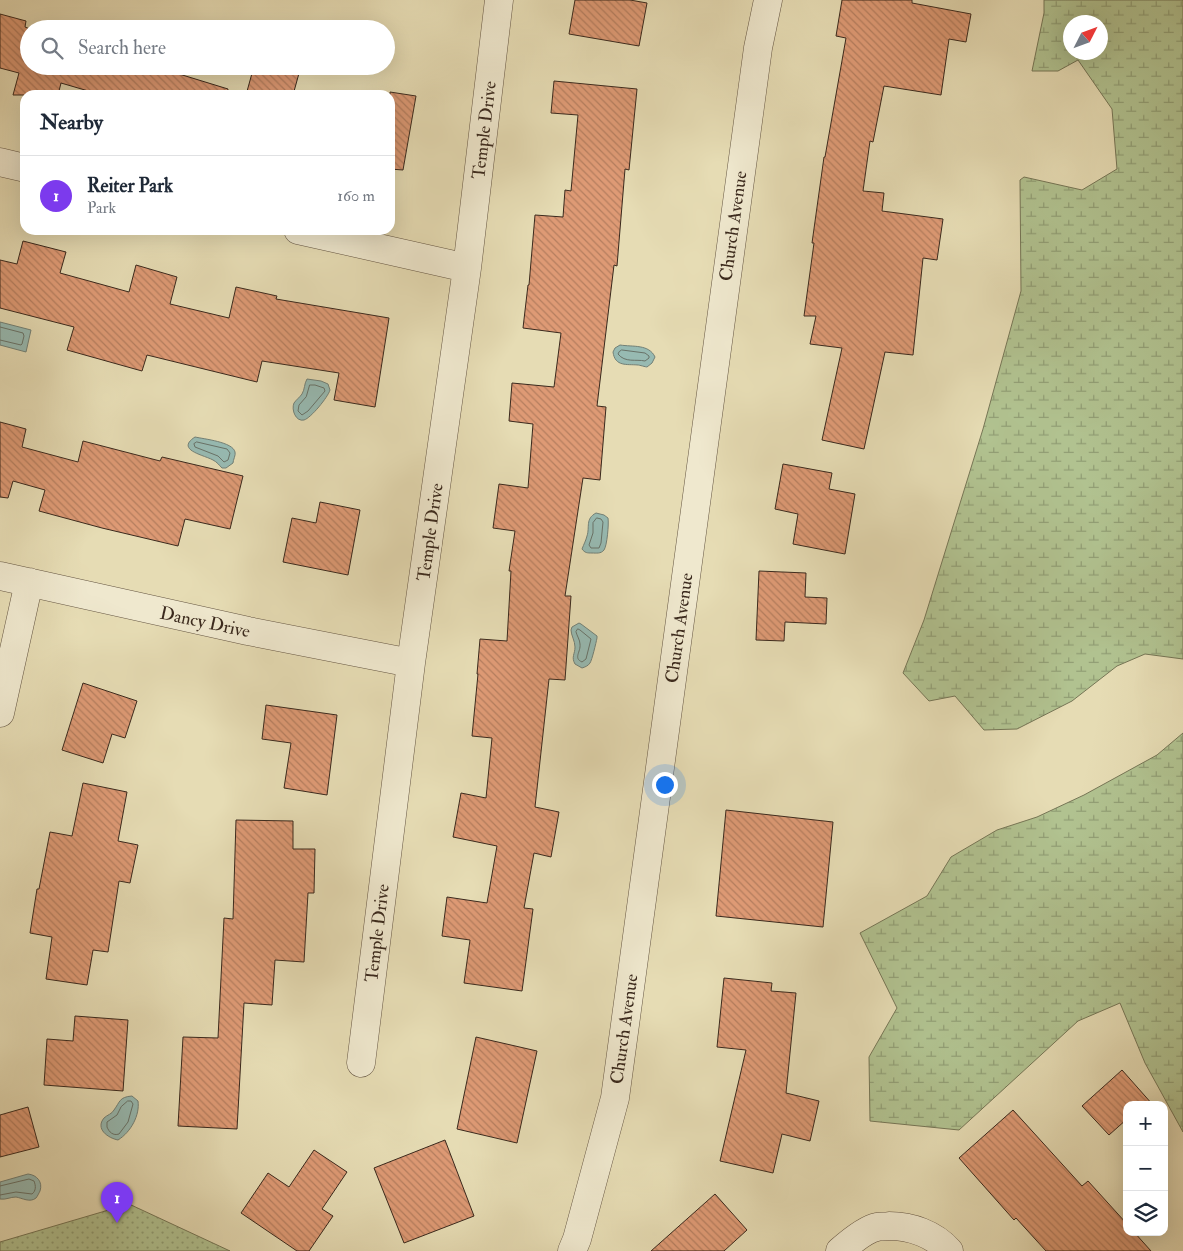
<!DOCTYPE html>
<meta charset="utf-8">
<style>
:root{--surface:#fff;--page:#f6f6f7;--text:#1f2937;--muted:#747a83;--line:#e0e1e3;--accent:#7c3aed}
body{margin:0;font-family:"IM FELL Double Pica",serif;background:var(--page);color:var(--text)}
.controls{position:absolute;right:15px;bottom:15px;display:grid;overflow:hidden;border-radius:10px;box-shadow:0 5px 20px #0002}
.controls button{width:45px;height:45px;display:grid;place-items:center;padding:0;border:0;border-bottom:1px solid var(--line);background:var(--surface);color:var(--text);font:25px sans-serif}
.compass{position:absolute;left:1063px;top:15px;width:45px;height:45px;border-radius:50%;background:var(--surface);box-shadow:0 5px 20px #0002;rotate:48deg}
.you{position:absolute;left:664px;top:784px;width:18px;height:18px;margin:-12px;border:4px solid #fff;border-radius:50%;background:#1a73e8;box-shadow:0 0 0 8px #1a73e833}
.badge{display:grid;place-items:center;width:32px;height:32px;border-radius:50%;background:var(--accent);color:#fff;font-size:16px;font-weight:700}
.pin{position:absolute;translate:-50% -41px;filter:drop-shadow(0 1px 2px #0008)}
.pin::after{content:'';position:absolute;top:26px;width:18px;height:15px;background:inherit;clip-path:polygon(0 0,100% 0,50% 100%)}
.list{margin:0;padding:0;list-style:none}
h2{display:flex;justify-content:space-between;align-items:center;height:65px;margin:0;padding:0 20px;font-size:21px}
h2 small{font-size:16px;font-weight:400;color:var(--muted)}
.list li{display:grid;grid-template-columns:32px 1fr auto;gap:15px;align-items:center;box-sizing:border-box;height:80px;padding:0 20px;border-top:1px solid var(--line)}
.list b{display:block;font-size:19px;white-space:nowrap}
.list p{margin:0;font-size:16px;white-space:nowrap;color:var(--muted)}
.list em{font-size:16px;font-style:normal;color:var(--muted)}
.icon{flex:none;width:28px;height:28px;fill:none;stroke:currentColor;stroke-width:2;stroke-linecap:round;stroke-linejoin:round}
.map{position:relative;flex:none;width:1183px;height:1251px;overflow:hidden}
.search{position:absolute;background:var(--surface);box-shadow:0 5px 20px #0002;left:20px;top:20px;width:375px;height:55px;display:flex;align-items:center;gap:12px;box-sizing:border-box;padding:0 18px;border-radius:28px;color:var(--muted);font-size:19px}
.panel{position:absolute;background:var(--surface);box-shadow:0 5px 20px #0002;left:20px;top:90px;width:375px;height:145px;border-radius:15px}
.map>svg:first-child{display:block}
</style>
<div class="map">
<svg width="1183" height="1251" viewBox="0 0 1183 1251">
<defs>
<pattern id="grass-dots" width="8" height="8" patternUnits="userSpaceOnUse" patternTransform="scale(1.25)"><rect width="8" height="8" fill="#b1c290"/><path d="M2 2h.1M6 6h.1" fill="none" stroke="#919e75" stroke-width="1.8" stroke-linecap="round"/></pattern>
<pattern id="wetland-marsh" width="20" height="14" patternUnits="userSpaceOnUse" patternTransform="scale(1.25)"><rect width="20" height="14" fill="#b1c290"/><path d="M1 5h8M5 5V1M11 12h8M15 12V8" fill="none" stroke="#919e75"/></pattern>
<pattern id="building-back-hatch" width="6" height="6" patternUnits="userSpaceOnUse" patternTransform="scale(1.25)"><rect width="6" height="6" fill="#de9a75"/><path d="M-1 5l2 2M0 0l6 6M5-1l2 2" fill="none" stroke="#b57e5f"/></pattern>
</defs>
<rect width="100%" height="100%" fill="#e6dcb4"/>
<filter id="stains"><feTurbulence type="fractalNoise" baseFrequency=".004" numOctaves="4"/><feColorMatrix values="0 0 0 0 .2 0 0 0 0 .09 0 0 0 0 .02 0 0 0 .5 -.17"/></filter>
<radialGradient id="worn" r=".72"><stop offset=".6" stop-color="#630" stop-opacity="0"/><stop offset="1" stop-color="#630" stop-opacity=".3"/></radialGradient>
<path fill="url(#grass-dots)" stroke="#767656" d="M129 1204 230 1251H0V1242Z"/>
<path fill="url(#wetland-marsh)" stroke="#767656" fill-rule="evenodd" d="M1044 0H1183V659L1145 654 1117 666 1072 701 1017 729 984 730 955 696 929 701 903 673 924 620 983 429 1021 291 1020 180 1024 177 1082 190 1117 169 1112 109 1078 60 1058 71H1032L1044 13ZM1070 22H1100V52H1070Z
M1183 733V1132L1145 1063 1120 1003 1078 1021 959 1130 870 1121 869 1057 897 1008 860 933 927 896 951 857 997 830 1037 817 1084 795 1157 755Z"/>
<path fill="#97bab2" stroke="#728076" d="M0 322 31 330 26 352 0 345Z
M620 345C633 347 649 344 655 357L652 363 647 367C646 367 639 365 638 365 627 364 615 367 613 352L615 348Z
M307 379 321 381 328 384 330 390C328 397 311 418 304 420 296 422 291 410 294 403 296 400 300 397 302 394 305 389 304 384 307 379Z
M195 437C204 439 233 442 235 452 236 455 233 460 233 463L226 468H222C219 465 217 462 213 460 204 455 175 450 195 437Z
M596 513 604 515 608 518C609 524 607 546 604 550 601 554 596 553 592 553 587 553 585 553 582 549 584 544 586 540 587 536 590 527 585 519 596 513Z
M579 623 581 624 597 636V638C596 643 592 660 590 663 588 666 585 667 582 668L575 664C571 657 575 654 575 647 575 641 571 635 571 630L572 627Z
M132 1096 138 1101C140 1115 131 1132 118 1140 108 1138 95 1129 104 1118 107 1115 112 1114 114 1110 120 1102 119 1097 132 1096Z
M28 1174C37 1175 43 1182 40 1191 39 1193 37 1197 36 1198 30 1203 22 1198 16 1197 10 1197 6 1200 0 1199V1182Z"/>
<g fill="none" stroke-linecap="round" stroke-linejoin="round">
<path stroke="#687268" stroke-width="1" d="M0 327 23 333 24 336 22 344 21 345 0 340
M622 350 645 353 649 356V358L645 361C636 359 625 363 618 354L619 352Z
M310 385H315L324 388 325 391 308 411 302 415 298 411 299 405 306 397Z
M197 442 227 449 230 453 228 460 224 462 218 456 195 447 194 444Z
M597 518 601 519 603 522 601 543 599 548H591L589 545 593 533V523Z
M578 629 580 630 591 639 586 659 582 662C573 658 581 652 580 644 580 640 577 636 576 632Z
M128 1101H131L133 1104 128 1122 119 1134C113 1136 109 1132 107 1127V1122L117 1115 121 1107Z
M0 1186 29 1179 34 1181C36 1186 36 1191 32 1194L16 1192 0 1195"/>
</g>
<path fill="url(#building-back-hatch)" stroke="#3a291d" d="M575 0H630L647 3 639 46 569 34Z
M842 0H912V3L971 14 966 42 949 39 941 95 884 86 873 142 870 141 863 191 884 193 882 211 943 219 937 260 923 258 913 355 885 352 864 449 822 440 842 348 810 344 816 316H804L814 243H812L824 157H825L846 38 836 36Z
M0 14 26 21 25 27 30 29H29V66H153L228 89 227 95H102L61 83 58 95H13L19 73 0 68Z
M254 66H301L293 95H246Z
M554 81 637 89 629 170 625 169 617 266 614 265 597 406 606 407 600 480 583 478 565 596H571L565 680 549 679 535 807 559 812 551 857 534 853 524 908 533 909 522 991 464 983 470 940 442 936 447 897 487 903 497 846 453 837 461 793 486 798 492 738 472 736 478 674H477L480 639 507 641 511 571H509L515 531 493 528 499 484 528 488 533 424 509 421 512 383 554 387 561 333 523 328 528 285H529L535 215 563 217 565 190 571 191 578 115 551 113Z
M390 92 416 96 403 170 390 169Z
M23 241 66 252 60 273 129 292 136 265 177 277 170 304 229 318 236 287 277 296 276 299 389 318 375 407 334 400 339 373 262 361 257 382 147 355 142 371 67 350 74 327 0 308V260L17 264Z
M0 422 26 429 22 447 78 462 83 441 160 461 162 457 243 476 230 529 185 519 178 546 102 528 39 511 45 490 13 481 8 498 0 497Z
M783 464 832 473 829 489 855 494 845 554 793 544 798 514 775 509Z
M320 502 360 510 348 575 283 562 292 518 316 523Z
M759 571 806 573 805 597 827 598 826 624 785 622 784 641 756 640Z
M83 683 137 701 125 738 112 734 103 763 62 750Z
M266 705 337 715 327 795 284 788 291 743 262 739Z
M83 783 127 792 118 841 138 845 130 883 119 881 108 952 93 950 87 985 46 979 52 937 30 933 37 889H39L50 832 72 836Z
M726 810 833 822 823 927 716 916Z
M236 820 293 821V849H315L314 893H308L304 962 275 960 272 1005 244 1003 237 1129 178 1126 183 1037 218 1038 224 918 233 919Z
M724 978 772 983 771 991 796 993 786 1093 819 1101 810 1141 782 1134 773 1173 720 1161 746 1050 717 1047Z
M75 1016 128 1020 123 1091 44 1085 47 1039 73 1041Z
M476 1037 537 1051 517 1143 457 1129Z
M1122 1070 1153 1105H1127V1119L1109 1135 1082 1106Z
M28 1107 39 1147 0 1157V1115Z
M1013 1110 1082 1186 1088 1181 1127 1224V1232H1134L1151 1251H1046L1016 1218 1014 1220 959 1158Z
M445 1140 474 1216 404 1243 374 1168Z
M314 1150 347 1172 322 1209 333 1216 309 1251H297L241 1213 268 1173 289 1187Z
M715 1194 747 1230 724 1251H651Z"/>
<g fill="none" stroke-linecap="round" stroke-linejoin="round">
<defs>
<path id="minor" d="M0 162 25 168
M298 230 467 268
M0 576 248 631 411 663
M0 713 29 582
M361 1063 411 663 467 268 499 0
M840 1251C848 1244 866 1229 877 1227 880 1226 885 1227 889 1226 911 1226 934 1234 949 1251"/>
<path id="tertiary" d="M572 1251 577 1239 615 1098 758 48 768 0"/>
</defs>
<use href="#minor" stroke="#655643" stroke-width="29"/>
<use href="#tertiary" stroke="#655643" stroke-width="29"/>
<use href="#minor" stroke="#efe8ce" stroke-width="28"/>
<use href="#tertiary" stroke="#efe8ce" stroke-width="28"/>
</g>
<g text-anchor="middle" stroke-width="4.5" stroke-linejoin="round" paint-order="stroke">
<g font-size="18" fill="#3a291d" stroke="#efe8ce">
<text transform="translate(484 130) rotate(-83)" y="6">Temple Drive</text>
<text transform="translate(733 226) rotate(-82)" y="6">Church Avenue</text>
<text transform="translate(430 532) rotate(-82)" y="6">Temple Drive</text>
<text transform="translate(205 622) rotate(12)" y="6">Dancy Drive</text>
<text transform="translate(679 628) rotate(-82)" y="6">Church Avenue</text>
<text transform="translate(377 933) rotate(-83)" y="6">Temple Drive</text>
<text transform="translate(624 1029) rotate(-82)" y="6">Church Avenue</text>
</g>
</g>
<rect width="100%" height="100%" filter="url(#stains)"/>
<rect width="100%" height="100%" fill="url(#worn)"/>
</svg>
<div class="controls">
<button>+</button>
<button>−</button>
<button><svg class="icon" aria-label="layers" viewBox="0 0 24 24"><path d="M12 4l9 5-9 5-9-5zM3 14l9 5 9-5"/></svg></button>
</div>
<svg class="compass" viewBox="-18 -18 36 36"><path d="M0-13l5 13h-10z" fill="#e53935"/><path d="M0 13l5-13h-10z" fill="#747a83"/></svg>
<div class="you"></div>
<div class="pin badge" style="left:117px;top:1223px">1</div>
<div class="search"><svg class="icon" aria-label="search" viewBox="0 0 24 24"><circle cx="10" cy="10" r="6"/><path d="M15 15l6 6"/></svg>Search here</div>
<section class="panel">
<h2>Nearby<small></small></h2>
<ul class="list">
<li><span class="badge">1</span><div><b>Reiter Park</b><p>Park</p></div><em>160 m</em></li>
</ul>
</section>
</div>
